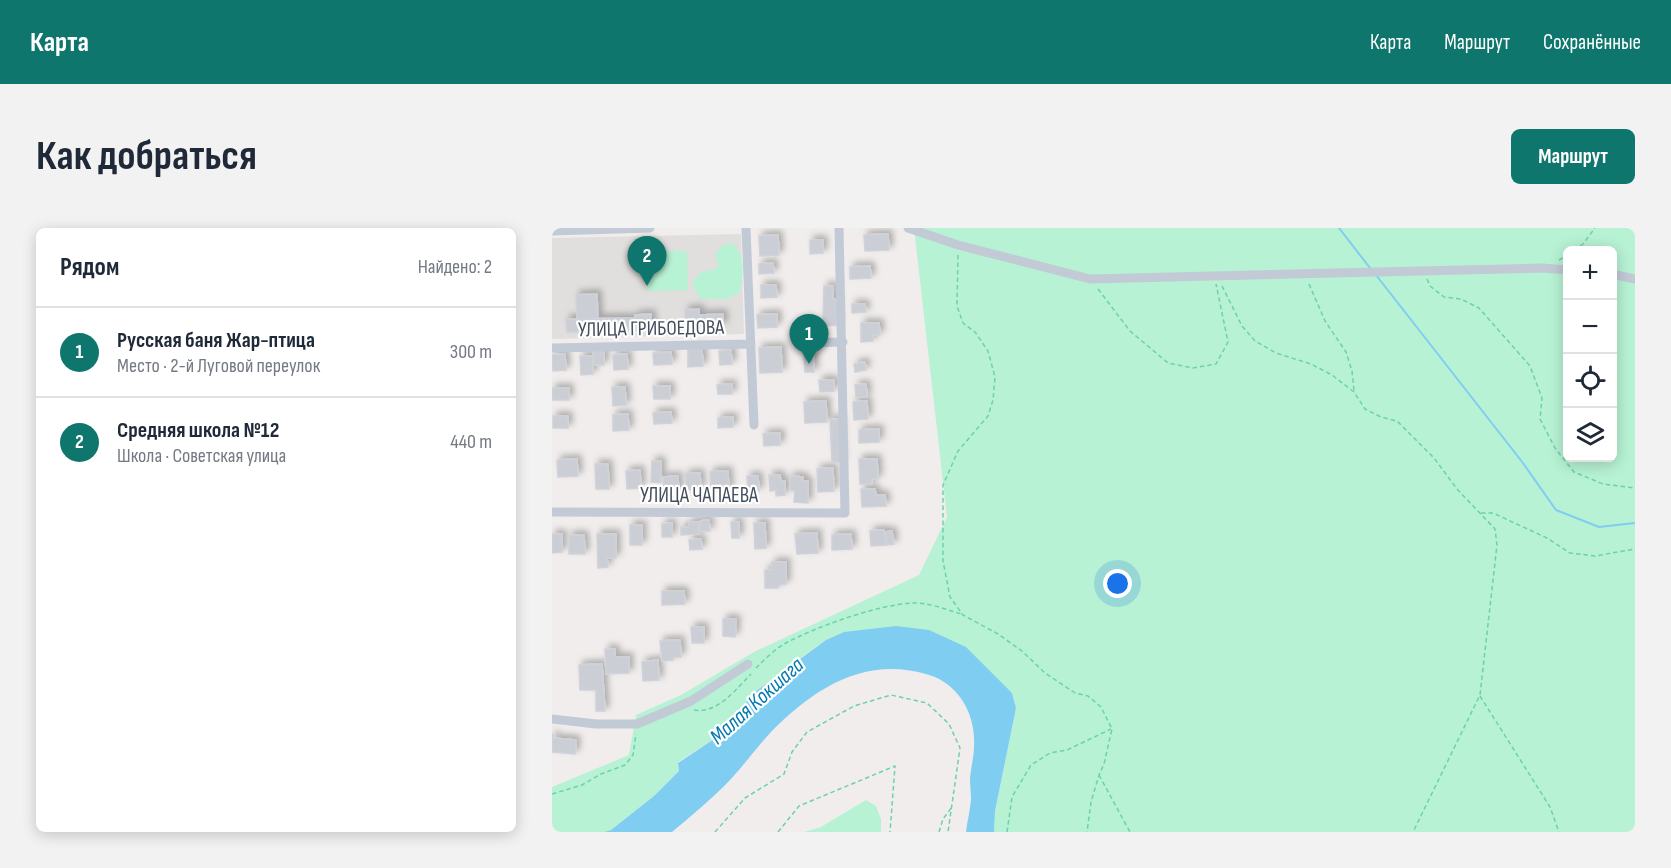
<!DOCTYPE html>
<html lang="ru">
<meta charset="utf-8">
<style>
:root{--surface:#fff;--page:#f2f2f3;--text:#1f2937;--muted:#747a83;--line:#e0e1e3;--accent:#0f766e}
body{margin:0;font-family:"Sofia Sans Condensed",sans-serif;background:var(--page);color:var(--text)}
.controls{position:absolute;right:18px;top:18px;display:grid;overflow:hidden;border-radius:9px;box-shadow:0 3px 15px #0003}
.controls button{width:54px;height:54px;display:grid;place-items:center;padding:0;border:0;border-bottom:2px solid var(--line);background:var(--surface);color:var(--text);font:30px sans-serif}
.you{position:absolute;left:566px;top:356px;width:21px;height:21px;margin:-15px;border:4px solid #fff;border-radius:50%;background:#1a73e8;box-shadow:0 0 0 9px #1a73e833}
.badge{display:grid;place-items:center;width:39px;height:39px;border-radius:50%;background:var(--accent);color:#fff;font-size:20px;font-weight:700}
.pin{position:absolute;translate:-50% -50px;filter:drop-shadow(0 2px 3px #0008)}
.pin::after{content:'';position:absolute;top:32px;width:21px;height:18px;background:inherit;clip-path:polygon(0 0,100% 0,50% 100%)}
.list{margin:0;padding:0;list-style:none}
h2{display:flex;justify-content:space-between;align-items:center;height:78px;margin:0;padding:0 24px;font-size:26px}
h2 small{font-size:20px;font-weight:400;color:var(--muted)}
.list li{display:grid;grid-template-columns:39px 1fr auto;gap:18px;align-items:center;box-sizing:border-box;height:90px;padding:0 24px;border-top:2px solid var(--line)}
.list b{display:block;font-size:22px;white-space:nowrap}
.list p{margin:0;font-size:20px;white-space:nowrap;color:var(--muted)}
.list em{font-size:20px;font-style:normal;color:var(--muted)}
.icon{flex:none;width:33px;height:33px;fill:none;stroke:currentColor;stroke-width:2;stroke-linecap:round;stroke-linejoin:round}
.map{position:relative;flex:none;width:1083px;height:604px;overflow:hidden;border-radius:9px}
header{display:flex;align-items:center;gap:36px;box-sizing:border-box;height:84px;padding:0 30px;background:var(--accent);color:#fff}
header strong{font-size:28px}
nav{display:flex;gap:33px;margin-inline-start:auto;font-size:21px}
.intro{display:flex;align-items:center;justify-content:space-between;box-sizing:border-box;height:144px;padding:0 36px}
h1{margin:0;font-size:42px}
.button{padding:15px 27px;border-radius:9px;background:var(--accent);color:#fff;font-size:21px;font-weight:700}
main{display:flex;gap:36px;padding:0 36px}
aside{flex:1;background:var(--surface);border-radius:9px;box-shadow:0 3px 15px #0003}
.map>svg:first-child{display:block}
</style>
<header>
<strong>Карта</strong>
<nav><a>Карта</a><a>Маршрут</a><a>Сохранённые</a></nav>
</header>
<div class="intro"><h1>Как добраться</h1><a class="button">Маршрут</a></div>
<main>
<aside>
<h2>Рядом<small>Найдено: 2</small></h2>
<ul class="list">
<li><span class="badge">1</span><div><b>Русская баня Жар-птица</b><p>Место · 2-й Луговой переулок</p></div><em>300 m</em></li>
<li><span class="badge">2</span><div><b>Средняя школа №12</b><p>Школа · Советская улица</p></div><em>440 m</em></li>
</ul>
</aside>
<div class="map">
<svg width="1083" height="604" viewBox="0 0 1083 604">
<defs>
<filter id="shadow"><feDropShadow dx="4" dy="-4" stdDeviation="3" flood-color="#0004"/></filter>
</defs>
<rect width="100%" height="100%" fill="#f0edec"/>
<path fill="#e1dede" d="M189 6 192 106 0 111V10Z"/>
<path fill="#b7f2d4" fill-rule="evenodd" d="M362 0H1083V604H442L443 583 464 480 460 465 312 403 292 404 274 412 244 433 204 463 165 509 126 534 127 543 102 568 59 602 52 604H0V559L77 527 84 487 129 467 202 424 367 347 395 289ZM1016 22H1060V230H1016Z
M181 15C194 29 191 45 188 64L175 71H149L140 56C147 41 151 45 165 40L166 34 163 27 171 17Z
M94 23H135L136 62 95 63Z
M314 572 324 578 329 591V604H252L269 599Z"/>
<path fill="#80cdf2" d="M344 398 377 402 414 419 460 465 464 480 443 583 442 604H414C415 594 418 583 419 572 419 565 418 557 418 550 419 539 422 529 422 518 424 487 407 456 377 447 314 427 262 460 219 504 205 519 192 537 178 552 160 571 140 587 120 604H52L59 602 102 568 127 543 126 535 165 509 204 463 274 412 292 404Z"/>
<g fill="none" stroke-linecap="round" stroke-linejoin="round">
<path stroke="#80cdf2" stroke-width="2" d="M787 0 818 40
M824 47 971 235 1004 282 1047 299 1083 295"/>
</g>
<path fill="#cbced5" stroke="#d0d2d9" stroke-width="1.5" filter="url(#shadow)" d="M336 6 337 22 313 23 312 7Z
M226 7 227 27 208 28 207 8Z
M258 12H271V25L258 26Z
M221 35 222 45 207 46V36Z
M318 38 319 50 298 51V39Z
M209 57H224L225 69 209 70Z
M272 58H281V71H284L285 97 271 98Z
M45 66 46 91H25L24 67Z
M300 76H313L314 84 300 85Z
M147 81V87L171 86V97H134L133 82Z
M99 86 100 102 15 104 14 91 83 90V87Z
M225 86V99L206 100 205 87Z
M309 95H327L328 107H321V113L309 114Z
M229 119 230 144 208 145 207 120Z
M136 121H150L151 138 136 139Z
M179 122 180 136 168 137 167 123Z
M41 124H52V137H42Z
M119 124 120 136 102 137 101 125Z
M13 126 14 142 1 143 0 127Z
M75 126 76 141 62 142 61 127Z
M262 127V144H253L252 128Z
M28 128H40L41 146 29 147Z
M313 134 314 142 303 144 302 136Z
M267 152H282V163L268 164Z
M180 156V166H166L165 157Z
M314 156 315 169H304L303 157Z
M101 158H118V171H102Z
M60 159H73L74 177 61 178Z
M0 160H17V172H0Z
M274 173 275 194 253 195 252 174Z
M315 173 316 191 302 192 301 174Z
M119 184 120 195 102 196 101 185Z
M76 186 77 202 61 203V187Z
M1 188H16V200H1Z
M181 189V199L166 200V190Z
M287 191 289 234H280L278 192Z
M327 201V214L307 215V202Z
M228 205V217L212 218 211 206Z
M25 231 26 248 6 249 5 232Z
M307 231H325L326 251H319L320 256H308Z
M100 233H109V255L99 254Z
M43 236H56L57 261H44Z
M281 240 282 263 266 264 265 241Z
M88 242 89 260 75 261 74 243Z
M176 243 177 263 159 264 158 244Z
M148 245 149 261 134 262 133 246Z
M217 247H228L229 254 233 253V267L224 268V262L218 263Z
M126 248 127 270 112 271 111 249Z
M195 248H206L207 263H196Z
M238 248 251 249V253H256V275L242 274 243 263 238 262Z
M309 261H323L324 267H333L334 278 310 279Z
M157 292 158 303H148V293Z
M137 294H146L147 306 129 307V299H137Z
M179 294H187V310H180Z
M120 295V309H110V296Z
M202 295H213L214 320 203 321Z
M78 297H90V317H78Z
M332 302 334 317 319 318 318 303Z
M340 303 342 316 335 317 333 304Z
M265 305 266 325 245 326 243 306Z
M0 306H10V324L0 325Z
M45 306H64V330H55L56 339 46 340Z
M299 306 300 321 280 322V307Z
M17 307H32L33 326H17Z
M149 311 150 321 138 322 137 312Z
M220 334H234V356L226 357V360H213V342H220Z
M110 363H132L133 376 110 377Z
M171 391H184L183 409 171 408Z
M139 399H152V415H140Z
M128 412 129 429H121V432L110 433 108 413Z
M53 421H63V429H77V445L54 446Z
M106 432 107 452 91 453 90 434Z
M50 436 53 483H44V462H28L27 437Z
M0 506H2L1 510 24 512 23 526 0 524Z"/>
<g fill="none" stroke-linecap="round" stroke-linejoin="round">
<path stroke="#6cd2ab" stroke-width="1.5" stroke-dasharray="4.5 3" stroke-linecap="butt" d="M1022 22 1031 16 1043 0
M406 27 405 78 411 95 423 104 436 123 443 149 441 172 436 188 406 223 391 257V333L398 369 411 387 446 406 470 423 493 445 523 465 536 468 549 479 560 501 552 536 547 547 539 574 535 604
M1007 32 1016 27
M875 51 878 58 892 69 909 71 927 80 978 138 990 170 988 191 1003 220 1022 244 1051 256 1083 260
M757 56 773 93 794 124 800 143 802 163
M670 58 690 98 703 113 724 125 759 136 780 147 802 164 813 181 829 189 845 193 882 230 905 261 943 301 945 317 928 467 861 604
M546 61 578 103 616 135 641 140 664 136 676 114 664 56
M929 285H941L995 310 1018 325 1043 328 1083 321
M204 440C212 432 222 422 232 416 263 399 325 377 360 375 377 374 394 382 410 386
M928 468 998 579 1007 604
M142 482C166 486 184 461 199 446
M547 547 578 604
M0 566 30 557 49 546 73 537 81 527 84 506
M163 604 193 570 232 546 240 524 255 504 302 478 339 467 375 475 397 496 408 520 396 604
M226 604 247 578 343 538 338 604
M387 604 391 591 400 579
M455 604 460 569 479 537 498 525 515 522 559 501"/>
<path stroke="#c2cad6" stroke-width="9" d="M194 0 202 197
M356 0 406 17 538 51 990 40 1016 42
M0 3 98 0
M1060 46 1083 51
M250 115 291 114
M0 120 199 116
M0 284 293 285 287 0
M0 491 44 496H85L139 473 196 436"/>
</g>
<g text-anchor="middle" stroke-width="4.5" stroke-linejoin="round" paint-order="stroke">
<g font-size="21" fill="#444e5c" stroke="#fff">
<text transform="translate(99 100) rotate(-1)" y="7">УЛИЦА ГРИБОЕДОВА</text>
<text x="147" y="274">УЛИЦА ЧАПАЕВА</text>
</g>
<g font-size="22" font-style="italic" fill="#0278b1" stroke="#fff">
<text transform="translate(204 472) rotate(-42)" y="8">Малая Кокшага</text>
</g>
</g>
</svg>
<div class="controls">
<button>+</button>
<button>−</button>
<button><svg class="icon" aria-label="locate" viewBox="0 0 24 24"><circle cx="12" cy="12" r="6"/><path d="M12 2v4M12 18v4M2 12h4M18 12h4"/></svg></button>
<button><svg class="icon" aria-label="layers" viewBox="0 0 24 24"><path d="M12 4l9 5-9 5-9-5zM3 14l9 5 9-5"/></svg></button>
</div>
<div class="you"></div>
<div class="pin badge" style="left:257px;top:136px">1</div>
<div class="pin badge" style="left:95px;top:58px">2</div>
</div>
</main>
